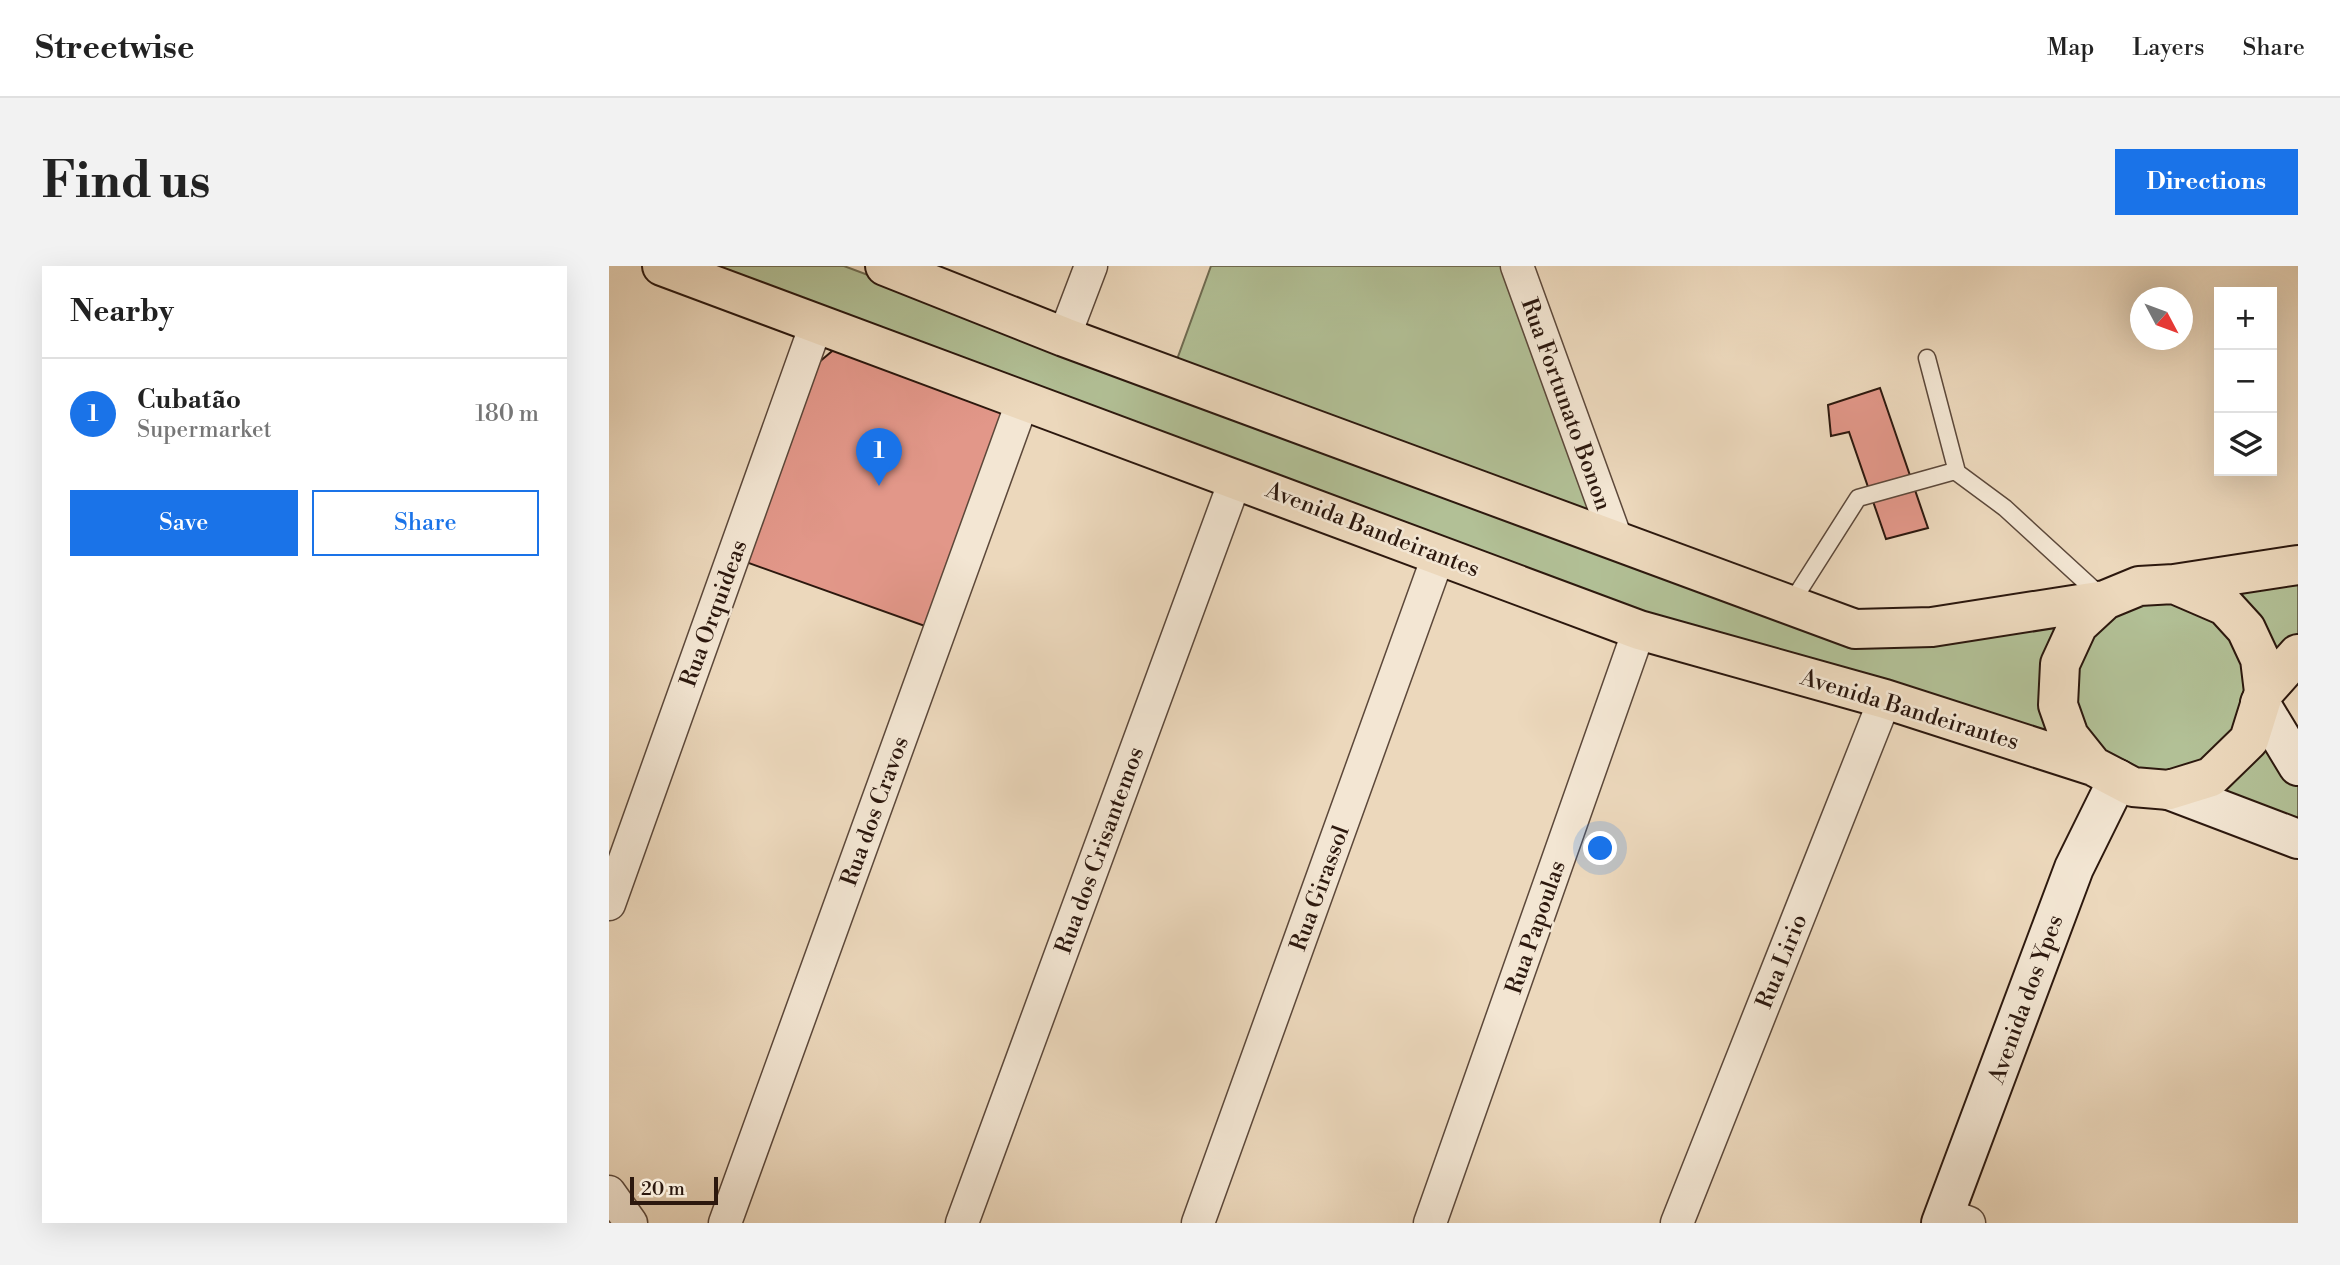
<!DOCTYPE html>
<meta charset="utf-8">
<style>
:root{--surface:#fff;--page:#f2f2f2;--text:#222;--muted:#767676;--line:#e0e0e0;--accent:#1a73e8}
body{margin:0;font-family:"Libre Bodoni",serif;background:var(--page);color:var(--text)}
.controls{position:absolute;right:21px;top:21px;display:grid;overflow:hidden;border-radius:0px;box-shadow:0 7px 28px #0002}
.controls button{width:63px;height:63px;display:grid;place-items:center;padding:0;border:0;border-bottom:2px solid var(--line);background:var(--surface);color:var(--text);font:35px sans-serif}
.compass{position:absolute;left:1521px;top:21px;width:63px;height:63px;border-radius:50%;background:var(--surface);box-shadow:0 7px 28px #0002;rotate:131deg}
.scale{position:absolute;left:21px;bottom:18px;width:88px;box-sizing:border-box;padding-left:7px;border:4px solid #2c180e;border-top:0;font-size:19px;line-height:24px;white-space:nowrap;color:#2c180e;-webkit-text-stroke:5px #f3e6d3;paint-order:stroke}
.you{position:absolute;left:992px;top:583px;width:24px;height:24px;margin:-18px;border:5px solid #fff;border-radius:50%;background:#1a73e8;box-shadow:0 0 0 10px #1a73e833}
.badge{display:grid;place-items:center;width:46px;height:46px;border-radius:50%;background:var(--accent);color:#fff;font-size:23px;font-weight:700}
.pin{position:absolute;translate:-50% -58px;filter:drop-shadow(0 2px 4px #0008)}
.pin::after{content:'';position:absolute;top:37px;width:24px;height:21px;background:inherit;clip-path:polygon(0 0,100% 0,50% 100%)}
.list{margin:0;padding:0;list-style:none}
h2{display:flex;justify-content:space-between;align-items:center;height:91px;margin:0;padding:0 28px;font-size:30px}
h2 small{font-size:23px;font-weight:400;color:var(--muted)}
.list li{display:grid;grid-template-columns:46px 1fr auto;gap:21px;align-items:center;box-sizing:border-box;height:112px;padding:0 28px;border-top:2px solid var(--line)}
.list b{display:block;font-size:26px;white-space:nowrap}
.list p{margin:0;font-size:23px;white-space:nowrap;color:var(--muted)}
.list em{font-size:23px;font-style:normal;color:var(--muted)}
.actions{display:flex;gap:14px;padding:21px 28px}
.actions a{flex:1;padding:16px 0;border:2px solid var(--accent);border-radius:0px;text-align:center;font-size:24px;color:var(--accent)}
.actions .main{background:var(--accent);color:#fff}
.icon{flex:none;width:38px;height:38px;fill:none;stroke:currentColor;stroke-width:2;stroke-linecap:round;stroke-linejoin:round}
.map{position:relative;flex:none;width:1689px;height:957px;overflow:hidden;border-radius:0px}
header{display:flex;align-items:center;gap:42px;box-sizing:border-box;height:98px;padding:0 35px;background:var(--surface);border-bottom:2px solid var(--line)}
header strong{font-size:33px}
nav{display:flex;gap:38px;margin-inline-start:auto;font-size:24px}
.intro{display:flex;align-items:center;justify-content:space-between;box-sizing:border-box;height:168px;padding:0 42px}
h1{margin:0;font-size:49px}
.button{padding:18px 32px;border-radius:0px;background:var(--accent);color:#fff;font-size:24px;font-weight:700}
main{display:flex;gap:42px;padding:0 42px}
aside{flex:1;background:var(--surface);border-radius:0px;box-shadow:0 7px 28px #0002}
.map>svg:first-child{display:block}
</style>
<header>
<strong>Streetwise</strong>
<nav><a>Map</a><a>Layers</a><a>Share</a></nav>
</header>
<div class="intro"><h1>Find us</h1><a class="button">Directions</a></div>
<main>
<aside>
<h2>Nearby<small></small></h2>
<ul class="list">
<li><span class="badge">1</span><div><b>Cubatão</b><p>Supermarket</p></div><em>180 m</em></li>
</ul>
<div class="actions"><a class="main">Save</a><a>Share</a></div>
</aside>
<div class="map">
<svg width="1689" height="957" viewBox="0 0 1689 957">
<rect width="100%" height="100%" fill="#ecd8bc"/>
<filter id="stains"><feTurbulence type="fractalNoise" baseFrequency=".00286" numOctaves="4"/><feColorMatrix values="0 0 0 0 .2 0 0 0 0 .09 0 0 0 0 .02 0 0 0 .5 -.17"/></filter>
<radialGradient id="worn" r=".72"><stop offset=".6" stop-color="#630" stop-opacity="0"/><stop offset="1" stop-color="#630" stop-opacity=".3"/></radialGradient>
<path fill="#b2c096" stroke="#6f6c52" stroke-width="2" d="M88 0H235L1208 364 1469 346 1453 478 984 335Z
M602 0H898L988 252 566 99Z
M1689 307V374L1662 403 1616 331Z
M1561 325 1605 344 1634 379 1645 420 1632 461 1602 491 1541 514 1498 498 1462 457 1457 404 1482 357Z
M1656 457 1689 514V565L1582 524Z"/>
<path fill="#e29789" stroke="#2c180e" stroke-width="2" d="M228 81 406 145 327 364 134 295 209 97Z
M1271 122 1319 262 1277 273 1240 166 1222 170 1219 139Z"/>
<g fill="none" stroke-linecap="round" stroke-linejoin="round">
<defs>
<path id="service" d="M1318 92 1348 206
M1181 339 1249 232 1346 205 1396 242 1494 332"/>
<path id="minor" d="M908 0 1008 276
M455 71 482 0
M0 638 208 56
M0 926 22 957
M1336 948 1360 957
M116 957 414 134
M353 957 627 212
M589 957 830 288
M821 957 1030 364
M1068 957 1276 433"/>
<path id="secondary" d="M1651 437 1689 500
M1560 524 1689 573
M1332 957 1465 602 1509 513"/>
<path id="primary" d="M53 0 1030 364 1276 433 1484 500
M276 0 455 71 1246 363 1323 361 1496 334
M1565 318 1616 340 1637 363 1651 393 1655 426 1640 474 1602 511 1560 524 1524 521 1484 500 1460 470 1449 439 1451 398 1469 359 1496 334 1530 320 1565 318 1689 299
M1655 426 1689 388"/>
</defs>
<use href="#service" stroke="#5c483a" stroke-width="19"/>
<use href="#minor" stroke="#5c483a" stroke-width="35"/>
<use href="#secondary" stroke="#2c180e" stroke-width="42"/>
<use href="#primary" stroke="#2c180e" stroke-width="42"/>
<use href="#service" stroke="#f3e6d3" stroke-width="16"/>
<use href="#minor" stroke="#f3e6d3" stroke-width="32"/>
<use href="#secondary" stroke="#f3e6d3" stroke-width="38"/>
<use href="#primary" stroke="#ecd8bc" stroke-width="38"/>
</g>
<g text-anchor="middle" stroke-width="5" stroke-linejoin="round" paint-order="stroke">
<g font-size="23" fill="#2c180e" stroke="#f3e6d3">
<text transform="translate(958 138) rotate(70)" y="8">Rua Fortunato Bonon</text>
<text transform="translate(764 263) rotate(21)" y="8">Avenida Bandeirantes</text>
<text transform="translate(104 347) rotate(-70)" y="8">Rua Orquideas</text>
<text transform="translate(1301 443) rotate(17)" y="8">Avenida Bandeirantes</text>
<text transform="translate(265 545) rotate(-70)" y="8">Rua dos Cravos</text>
<text transform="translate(490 584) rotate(-70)" y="8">Rua dos Crisantemos</text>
<text transform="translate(710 622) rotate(-70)" y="8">Rua Girassol</text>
<text transform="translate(926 661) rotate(-71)" y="8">Rua Papoulas</text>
<text transform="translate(1172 695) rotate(-68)" y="8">Rua Lirio</text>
<text transform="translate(1416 733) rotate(-70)" y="8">Avenida dos Ypes</text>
</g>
</g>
<rect width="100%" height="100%" filter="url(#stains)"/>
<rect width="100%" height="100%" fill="url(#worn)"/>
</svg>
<div class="controls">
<button>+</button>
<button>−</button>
<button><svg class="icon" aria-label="layers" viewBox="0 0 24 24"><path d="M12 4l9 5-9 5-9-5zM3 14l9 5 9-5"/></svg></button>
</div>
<svg class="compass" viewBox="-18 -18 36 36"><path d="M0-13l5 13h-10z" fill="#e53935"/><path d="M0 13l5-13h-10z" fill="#767676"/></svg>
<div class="scale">20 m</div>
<div class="you"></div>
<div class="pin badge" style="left:270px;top:220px">1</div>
</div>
</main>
